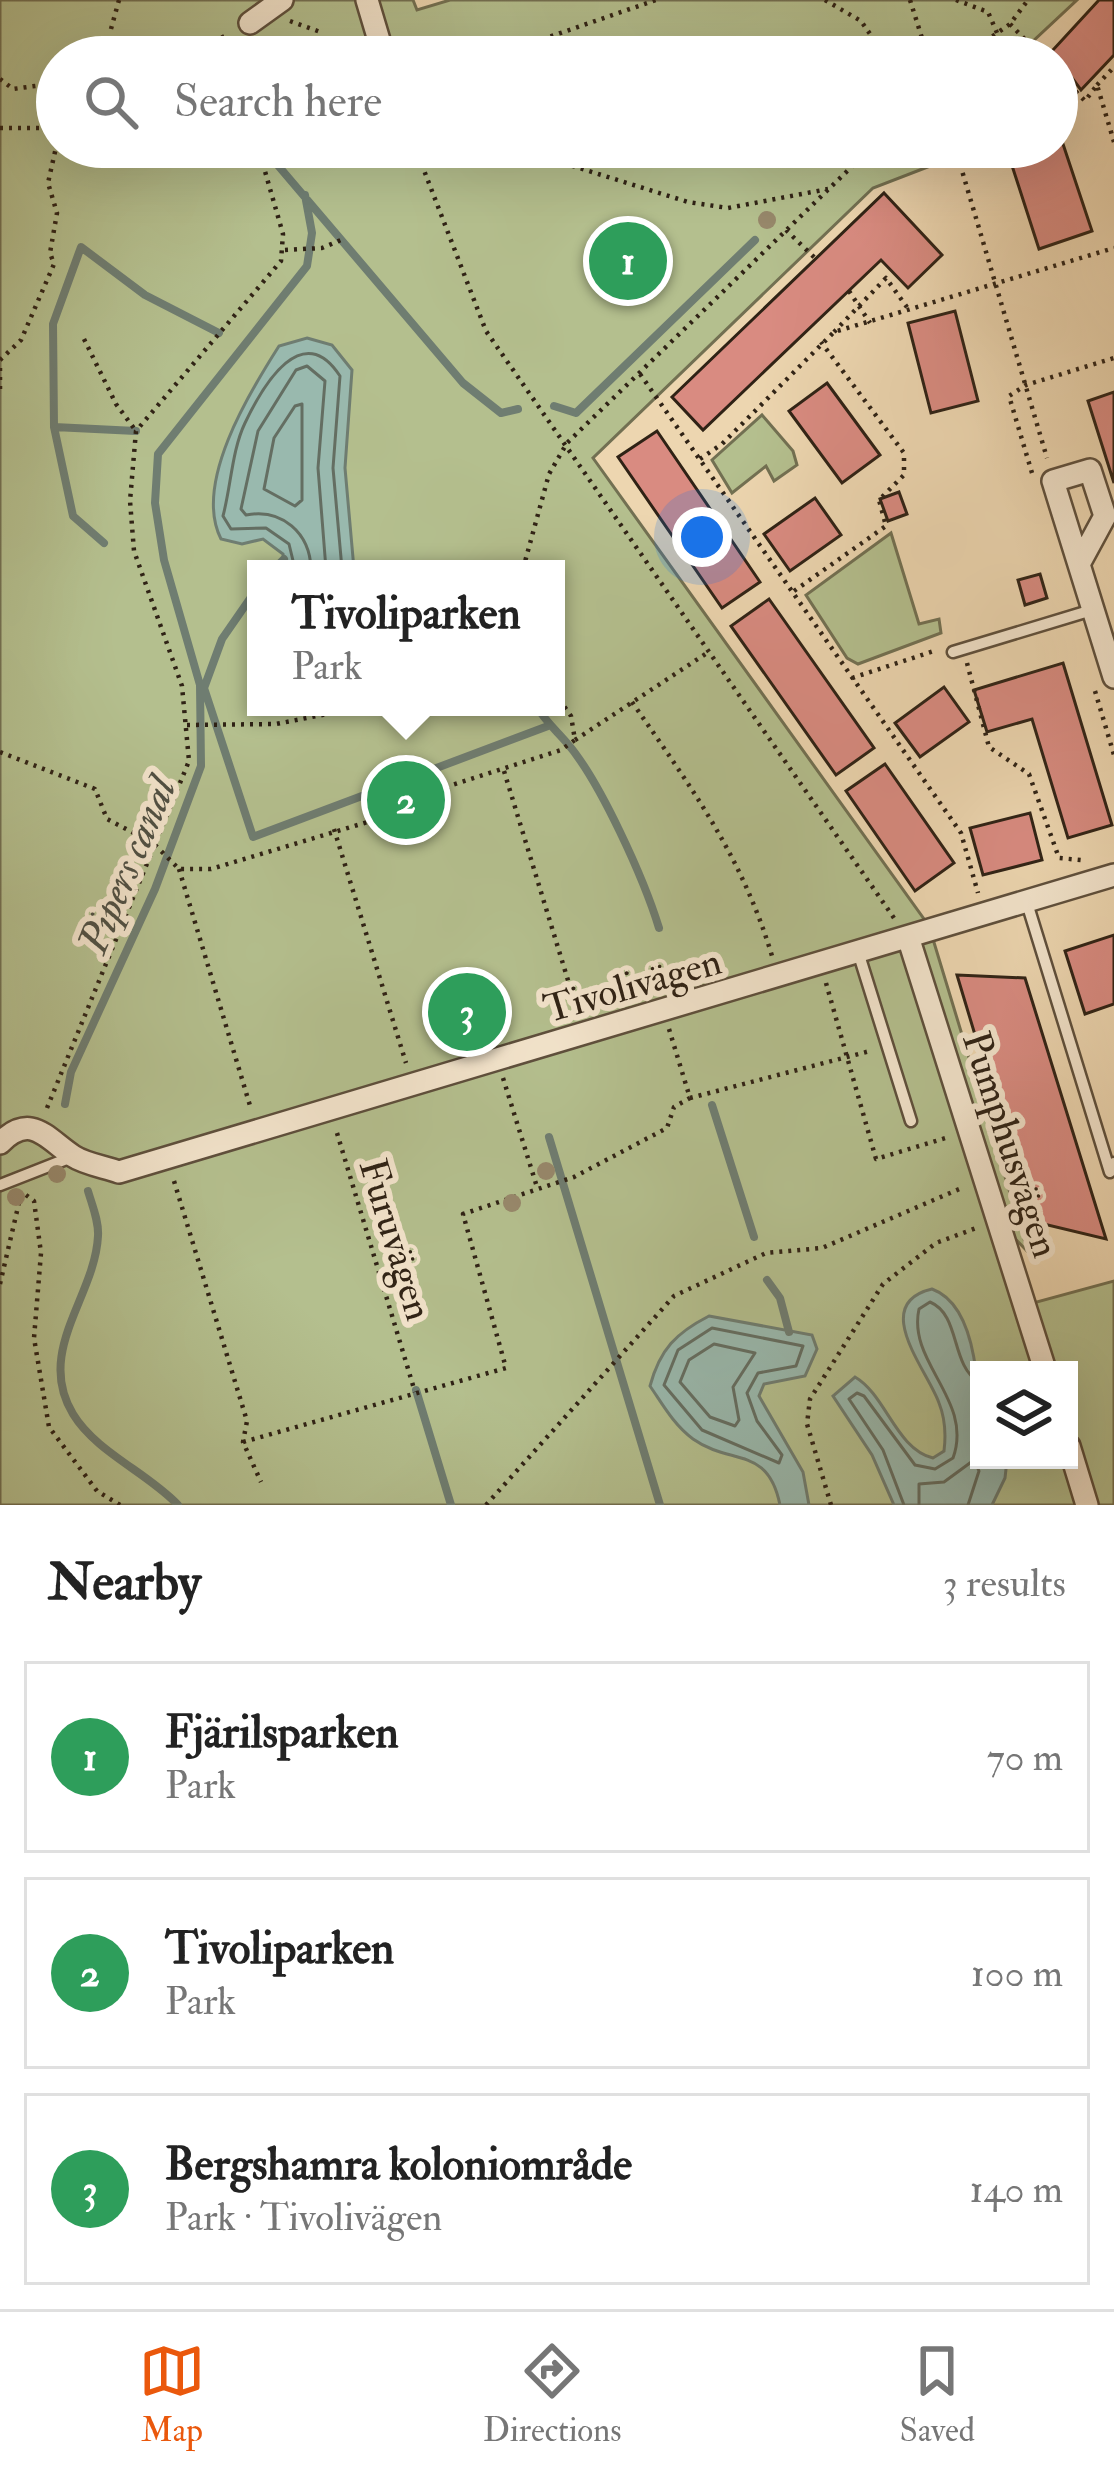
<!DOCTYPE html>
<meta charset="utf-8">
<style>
:root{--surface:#fff;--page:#f6f6f6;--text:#222;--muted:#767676;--line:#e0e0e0;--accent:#ea580c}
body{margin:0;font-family:"IM FELL Double Pica",serif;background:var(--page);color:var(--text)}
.controls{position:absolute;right:36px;bottom:36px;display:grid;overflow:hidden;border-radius:0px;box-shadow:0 12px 48px #0002}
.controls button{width:108px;height:108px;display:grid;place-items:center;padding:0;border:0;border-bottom:3px solid var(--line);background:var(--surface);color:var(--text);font:60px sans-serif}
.you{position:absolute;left:702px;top:537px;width:42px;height:42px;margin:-30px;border:9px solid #fff;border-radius:50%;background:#1a73e8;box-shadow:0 0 0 18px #1a73e833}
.badge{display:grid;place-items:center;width:78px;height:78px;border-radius:50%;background:var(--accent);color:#fff;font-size:39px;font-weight:700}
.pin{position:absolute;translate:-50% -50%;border:6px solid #fff;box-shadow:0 3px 12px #0006}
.popup{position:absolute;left:247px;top:560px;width:318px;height:156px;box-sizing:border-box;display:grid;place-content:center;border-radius:0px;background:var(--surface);filter:drop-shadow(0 3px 9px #0005);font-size:39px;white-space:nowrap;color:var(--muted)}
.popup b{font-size:45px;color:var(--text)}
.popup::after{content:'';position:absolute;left:50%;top:100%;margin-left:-24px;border:24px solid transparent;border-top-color:var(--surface)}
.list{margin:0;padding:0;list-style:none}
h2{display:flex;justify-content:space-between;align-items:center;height:156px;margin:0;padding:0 48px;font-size:51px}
h2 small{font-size:39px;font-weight:400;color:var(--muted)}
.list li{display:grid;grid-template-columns:78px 1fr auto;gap:36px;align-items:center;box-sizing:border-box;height:192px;margin:0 24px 24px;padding:0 24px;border:3px solid var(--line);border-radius:0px}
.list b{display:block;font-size:45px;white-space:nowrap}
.list p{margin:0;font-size:39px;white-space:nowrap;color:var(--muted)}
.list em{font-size:39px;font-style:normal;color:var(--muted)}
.icon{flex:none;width:66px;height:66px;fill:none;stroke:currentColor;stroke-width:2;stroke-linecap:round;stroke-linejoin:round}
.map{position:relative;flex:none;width:1114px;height:1505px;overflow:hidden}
.search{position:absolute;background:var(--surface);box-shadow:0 12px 48px #0002;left:36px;right:36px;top:36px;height:132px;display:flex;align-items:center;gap:30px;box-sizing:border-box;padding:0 42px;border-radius:66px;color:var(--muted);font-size:45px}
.sheet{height:804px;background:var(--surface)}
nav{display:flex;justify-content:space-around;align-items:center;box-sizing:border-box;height:168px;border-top:3px solid var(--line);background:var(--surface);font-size:33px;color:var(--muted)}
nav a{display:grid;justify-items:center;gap:6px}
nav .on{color:var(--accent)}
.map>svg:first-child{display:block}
</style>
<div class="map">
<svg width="1114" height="1505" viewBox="0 0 1114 1505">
<rect width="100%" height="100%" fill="#edd6b0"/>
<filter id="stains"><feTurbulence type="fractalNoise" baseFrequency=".00167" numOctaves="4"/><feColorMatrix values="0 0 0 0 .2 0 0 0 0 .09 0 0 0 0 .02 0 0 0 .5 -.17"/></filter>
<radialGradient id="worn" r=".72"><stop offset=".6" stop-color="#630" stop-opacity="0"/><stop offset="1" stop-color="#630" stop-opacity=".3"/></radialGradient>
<path fill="#b4bf8e" stroke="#727052" stroke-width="3" fill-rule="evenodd" d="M0 0H413L417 10 450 0H1077L1016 57H57V147H945L938 163 873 188 593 458 929 926 1028 1252 1002 1225 1026 1305 1114 1281V1505H0ZM256 569H556V707H256ZM979 1370H1069V1460H979Z
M762 415 793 451 797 465 774 481 766 466 732 493 712 460Z
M891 533 919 624 939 619 941 633 858 664 847 658 806 595Z"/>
<path fill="#99b9ae" stroke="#6f7d71" stroke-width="3" d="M307 338 332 345 352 370 345 468 354 569H284L283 554 263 539 242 544 221 539C193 484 249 393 279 346Z
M932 1289C984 1308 979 1414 979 1460H1007L1005 1478 992 1505H894L872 1455 833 1396 855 1377C886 1395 896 1449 933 1458L944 1451C946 1435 945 1418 939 1403 928 1371 869 1304 932 1289Z
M709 1316 812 1335 817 1349 805 1376 764 1384 759 1396 803 1472 809 1505H780C768 1445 731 1466 693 1439 674 1425 663 1405 650 1386 660 1349 676 1333 709 1316Z"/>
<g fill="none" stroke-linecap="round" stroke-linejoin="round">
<path stroke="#646e62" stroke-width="3" d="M302 404V500L295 506 264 489 274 438 295 406Z
M295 569 289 544 266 528 231 529 223 516C231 486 232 450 245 423 264 383 303 319 340 376L333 468 342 569
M311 569C310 533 282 508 246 515L241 509 258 431 296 370 307 366 325 381 318 468 326 569
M712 1328 803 1346 796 1366 758 1373 747 1393 757 1421 782 1455 779 1463 702 1430 664 1385 678 1350Z
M714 1344 755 1353 733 1387 739 1420 735 1426 710 1417 680 1382 689 1360Z
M904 1505 883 1450 849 1399 857 1393 864 1396 915 1465 935 1469 953 1458C974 1400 907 1363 919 1309L930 1302C961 1315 950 1365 979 1382
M919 1505V1484L944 1482 974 1460 979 1471 968 1505"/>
<path stroke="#6f7d71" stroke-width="8" d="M264 149 463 383 501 413 518 409
M554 406 576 413 755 240
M54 427 136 431
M104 543 73 516 54 427 53 324 81 247 145 295 219 333
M274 569 284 559
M256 590 222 639 204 688 253 837 548 726
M537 707C546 722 556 730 567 743 600 781 644 879 659 928
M65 1104 71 1072 155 889 201 766 200 685 164 560 155 503 158 454 307 266 312 233 305 195
M712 1105 754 1237
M549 1137 660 1505
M88 1191C92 1205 99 1221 98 1236 95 1297 35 1351 73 1414 96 1452 148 1473 178 1505
M767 1280 780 1298 789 1332
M416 1390 451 1505"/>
</g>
<path fill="#d98b81" stroke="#2f2215" stroke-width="3" d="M1099 0H1114V55L1081 90 1052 51Z
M1057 126 1092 231 1039 249 1006 147H1057Z
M884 193 942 255 908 288 881 260 703 430 672 397Z
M955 311 978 401 931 413 908 323Z
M827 383 880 455 842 483 789 411Z
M1114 392V483L1088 401Z
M657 431 760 582 722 608 618 457Z
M899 492 907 514 888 521 880 499Z
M815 498 841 535 790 571 764 534Z
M1040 574 1047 598 1025 605 1018 580Z
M769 599 874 748 836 775 731 626Z
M1063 663 1112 825 1068 838 1032 719 987 732 974 690Z
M944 687 969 722 920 757 895 723Z
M885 764 954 863 915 891 846 791Z
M1030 813 1042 860 983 875 970 828Z
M1114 935V1004L1085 1014 1065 951Z
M957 975 1025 978 1106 1239 1031 1221Z"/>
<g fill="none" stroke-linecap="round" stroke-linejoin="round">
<defs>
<path id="service" d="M953 652 1092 610
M1027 903 1110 1172 1114 1163
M859 955 911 1121
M0 1185 69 1158"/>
<path id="minor" d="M367 0 384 57
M250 23 282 0
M1079 564 1105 516 1090 470 1053 481 1114 677
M909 940 1045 1370
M0 1143C31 1112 46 1138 73 1156 85 1164 105 1167 119 1172L1114 875
M1069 1446 1087 1505"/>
</defs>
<use href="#service" stroke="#5e4f3c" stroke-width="15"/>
<use href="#minor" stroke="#5e4f3c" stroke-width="26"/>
<path stroke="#2f2215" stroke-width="4.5" stroke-dasharray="3 6" stroke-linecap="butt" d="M825 0 861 21 886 57
M910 0 928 57
M956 0 988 12 997 33
M290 21 323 33
M1010 24 1042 57
M111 29 119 0
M110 57V50
M181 57 229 34
M491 57 656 0
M963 57 1010 24 1028 0
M1057 72 1085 101 1097 85 1114 142
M0 79 13 89 57 83
M1097 85 1114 67
M0 128H57
M415 147 486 331 894 918
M512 147 688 202 728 208 828 189
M955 147 1047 458
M786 230 816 259
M285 250 322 248 341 240
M849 291 870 323
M834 332 886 278 909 310
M84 339 116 404 136 431
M0 360 21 340 54 264 50 253 57 213 48 183 57 143
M0 368V392
M640 374 961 833 978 893
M700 459 722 444 834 332 1114 248
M1032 473 1009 396 1026 385 1114 358
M523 569 549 474 567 443 872 147
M794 591 886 526 879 500 904 475V453L821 342
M967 663 989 747 1029 774 1059 858 1081 860
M852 678 937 650
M1095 691 1114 755
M632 702C691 787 742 856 772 956
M187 725 276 724 363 707
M575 740 710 651
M0 752 95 789 107 819 153 843 179 869H211L391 815 452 785 561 750 575 740 571 716 556 695
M504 771 578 1013
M334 829 406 1063
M179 869 251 1109
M826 983 876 1159 949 1137
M669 1029 690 1098 870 1051
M503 1078 537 1187
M47 1108 189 761 182 686 134 551 130 501 136 431 281 261 283 234 258 147
M337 1133 415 1392
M174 1181 247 1421 243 1442 261 1482
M26 1195 34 1201 41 1253 34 1338 49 1427 97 1491 120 1505
M0 1284 21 1194
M243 1442 506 1368 463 1214 574 1177 667 1128 674 1107 690 1098
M486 1505 674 1296 766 1253 822 1248 964 1187
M831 1505 807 1424 810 1399 883 1284 936 1243 979 1227"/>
<use href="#service" stroke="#f3e4cc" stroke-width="10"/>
<use href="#minor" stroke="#f3e4cc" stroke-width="21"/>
</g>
<g fill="#97886b">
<circle cx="767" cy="220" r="9"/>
<circle cx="546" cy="1171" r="9"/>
<circle cx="57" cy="1174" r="9"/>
<circle cx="16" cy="1197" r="9"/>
<circle cx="512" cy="1203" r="9"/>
</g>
<g text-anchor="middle" stroke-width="12" stroke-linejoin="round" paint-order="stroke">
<g font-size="39" fill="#2f2215" stroke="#f3e4cc">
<text transform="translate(632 984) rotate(-16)" y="14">Tivolivägen</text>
<text transform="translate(1012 1144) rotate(72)" y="14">Pumphusvägen</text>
<text transform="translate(397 1239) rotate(73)" y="14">Furuvägen</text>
</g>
<g font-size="42" font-style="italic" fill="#4f4f43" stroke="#f3e4cc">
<text transform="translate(126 865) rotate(-67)" y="15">Pipers canal</text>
</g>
</g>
<rect width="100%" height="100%" filter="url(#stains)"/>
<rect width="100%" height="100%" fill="url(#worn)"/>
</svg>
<div class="controls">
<button><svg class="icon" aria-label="layers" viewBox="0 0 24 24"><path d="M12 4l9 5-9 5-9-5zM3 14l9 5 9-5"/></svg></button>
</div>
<div class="you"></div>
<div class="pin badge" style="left:628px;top:261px;background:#2e9e5b">1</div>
<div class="pin badge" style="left:406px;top:800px;background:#2e9e5b">2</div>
<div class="popup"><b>Tivoliparken</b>Park</div>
<div class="pin badge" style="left:467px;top:1012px;background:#2e9e5b">3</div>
<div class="search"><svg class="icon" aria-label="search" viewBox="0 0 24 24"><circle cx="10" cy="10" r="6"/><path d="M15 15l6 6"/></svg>Search here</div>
</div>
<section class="sheet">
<h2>Nearby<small>3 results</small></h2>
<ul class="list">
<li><span class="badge" style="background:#2e9e5b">1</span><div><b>Fjärilsparken</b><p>Park</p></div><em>70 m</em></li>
<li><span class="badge" style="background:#2e9e5b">2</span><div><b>Tivoliparken</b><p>Park</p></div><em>100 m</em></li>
<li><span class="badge" style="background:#2e9e5b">3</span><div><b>Bergshamra koloniområde</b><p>Park · Tivolivägen</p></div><em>140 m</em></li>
</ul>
</section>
<nav>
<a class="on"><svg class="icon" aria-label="map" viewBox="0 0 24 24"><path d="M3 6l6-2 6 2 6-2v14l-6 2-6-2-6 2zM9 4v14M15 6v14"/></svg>Map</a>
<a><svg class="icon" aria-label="directions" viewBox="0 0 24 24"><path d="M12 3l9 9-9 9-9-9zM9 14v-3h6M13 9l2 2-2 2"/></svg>Directions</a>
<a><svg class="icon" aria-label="saved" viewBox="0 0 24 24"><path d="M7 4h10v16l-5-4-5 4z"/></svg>Saved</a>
</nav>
